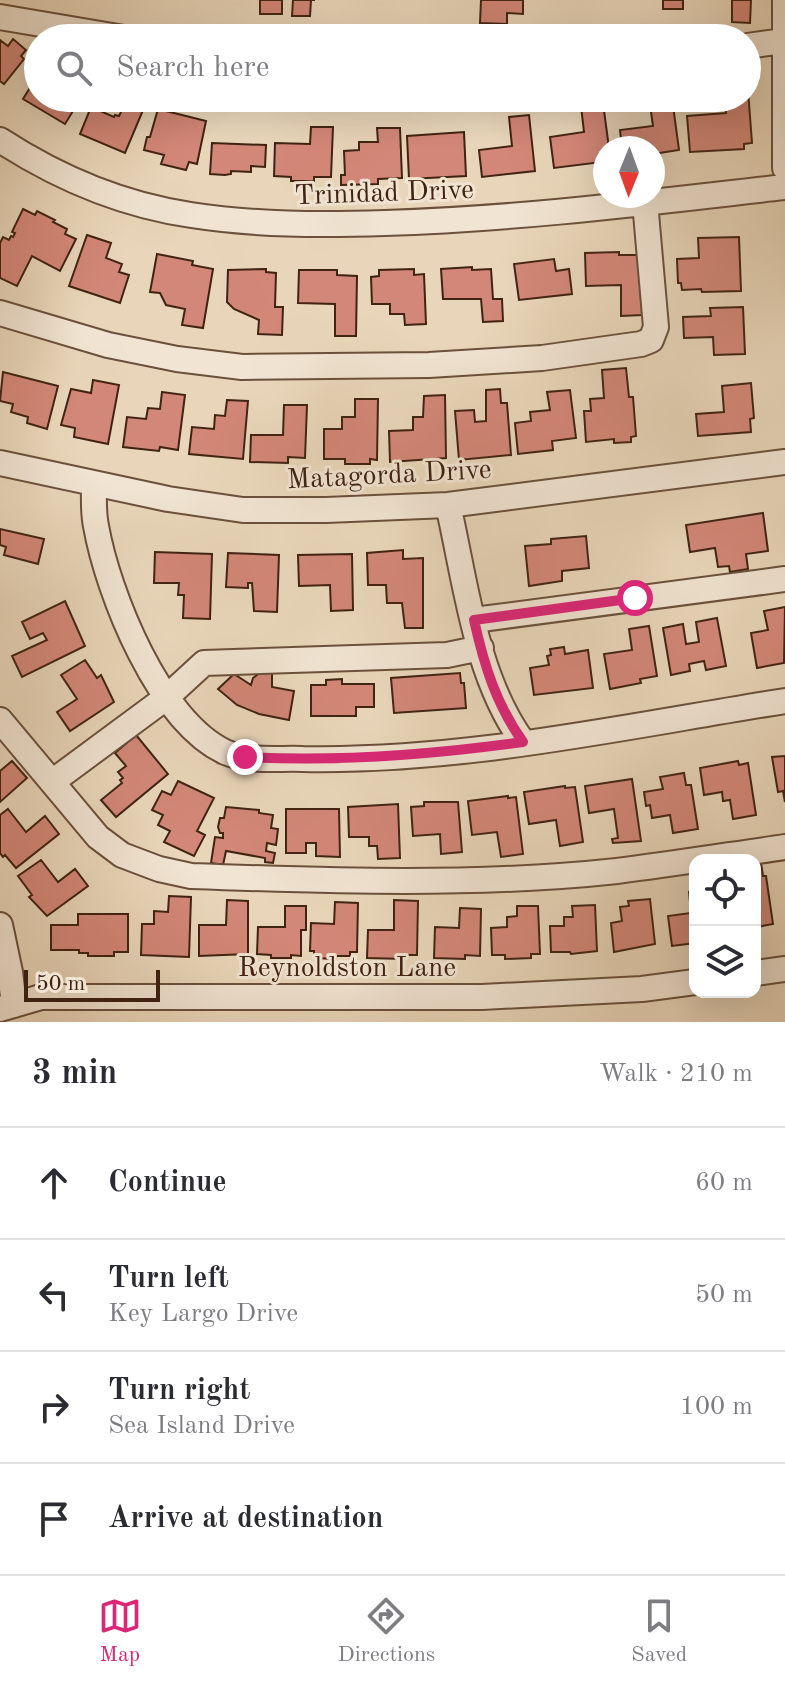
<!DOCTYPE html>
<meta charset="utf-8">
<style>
:root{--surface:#fff;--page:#f2f2f3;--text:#2b2b33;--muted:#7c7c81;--line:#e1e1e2;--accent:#db2777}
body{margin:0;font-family:"Old Standard TT",serif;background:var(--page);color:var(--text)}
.controls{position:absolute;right:24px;bottom:24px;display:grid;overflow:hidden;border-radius:16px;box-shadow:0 8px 32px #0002}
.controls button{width:72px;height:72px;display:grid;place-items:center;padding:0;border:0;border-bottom:2px solid var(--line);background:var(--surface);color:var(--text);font:40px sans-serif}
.compass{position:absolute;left:593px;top:136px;width:72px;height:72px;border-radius:50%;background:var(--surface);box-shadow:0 8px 32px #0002;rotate:181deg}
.scale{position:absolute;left:24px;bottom:20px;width:136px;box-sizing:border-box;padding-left:8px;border:4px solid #412312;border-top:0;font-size:22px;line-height:28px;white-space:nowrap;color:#412312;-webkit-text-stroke:6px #f1e4d2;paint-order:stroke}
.stop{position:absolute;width:24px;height:24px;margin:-18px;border:6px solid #db2777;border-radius:50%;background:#fff}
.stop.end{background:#db2777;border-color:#fff;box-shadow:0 2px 8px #0008}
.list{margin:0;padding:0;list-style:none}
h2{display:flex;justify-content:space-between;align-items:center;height:104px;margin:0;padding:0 32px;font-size:34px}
h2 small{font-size:26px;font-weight:400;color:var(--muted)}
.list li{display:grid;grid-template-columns:52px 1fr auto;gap:24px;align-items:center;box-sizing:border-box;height:112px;padding:0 32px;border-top:2px solid var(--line)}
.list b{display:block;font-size:30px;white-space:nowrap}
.list p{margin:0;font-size:26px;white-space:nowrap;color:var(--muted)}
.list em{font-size:26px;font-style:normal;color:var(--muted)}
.icon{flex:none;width:44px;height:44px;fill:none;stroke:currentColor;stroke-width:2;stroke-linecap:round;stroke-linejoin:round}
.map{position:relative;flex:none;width:785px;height:1022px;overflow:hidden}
.search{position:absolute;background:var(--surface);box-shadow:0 8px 32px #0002;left:24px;right:24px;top:24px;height:88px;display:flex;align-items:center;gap:20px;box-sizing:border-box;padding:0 28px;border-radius:44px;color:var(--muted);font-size:30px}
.sheet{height:552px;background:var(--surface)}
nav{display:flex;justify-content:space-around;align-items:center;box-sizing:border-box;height:112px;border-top:2px solid var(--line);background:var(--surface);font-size:22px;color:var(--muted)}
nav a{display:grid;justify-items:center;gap:4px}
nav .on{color:var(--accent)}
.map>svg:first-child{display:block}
</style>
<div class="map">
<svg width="785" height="1022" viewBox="0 0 785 1022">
<rect width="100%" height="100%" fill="#e9d6ba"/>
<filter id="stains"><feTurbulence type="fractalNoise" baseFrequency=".0025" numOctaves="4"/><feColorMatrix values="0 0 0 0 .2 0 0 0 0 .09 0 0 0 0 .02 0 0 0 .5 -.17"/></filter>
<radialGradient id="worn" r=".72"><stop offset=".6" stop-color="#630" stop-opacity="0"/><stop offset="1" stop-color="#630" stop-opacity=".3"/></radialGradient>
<path fill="#d38778" stroke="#412312" stroke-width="2" d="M260 0H282V14H260Z
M293 0H315H311L310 16H292Z
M481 0H523V14L507 13V24L480 23Z
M663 0H683V9H663Z
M732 0H751L750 23 732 22Z
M13 39 26 50 21 56 24 59 4 84 0 81V40L8 46Z
M38 75V98H81L65 124 23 99Z
M747 77 752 143 744 144V149L690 152 687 116 726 113 725 98H747Z
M128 98H144L143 102 146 103 125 153 80 134 91 107 114 117 115 115 119 116Z
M649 98H672L679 150 653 154V148H622L620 130 653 126Z
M603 103 609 148H605V157L601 158 602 162 554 168 550 137 584 132 581 106Z
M158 109 206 121 197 164 189 162 186 170 161 164 164 155 144 150 147 137H150Z
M529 115 535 171 482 177 479 150 512 146 509 117Z
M311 127H333L331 177H314V181H291V177L274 176 275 143 310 144Z
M377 128H400L402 178 378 179V184L341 185V175H345L344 151 359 150V142H378Z
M464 132 466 176 409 179 407 136Z
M212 143 266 145 265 167 251 166V172L231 171V174L225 175 210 174Z
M23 209 35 215 37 211 55 220 53 222 67 229 65 234 76 239 60 271 32 256 17 286 0 278V243L3 237 9 240 11 236 13 237 15 233 12 232Z
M87 235 111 243 106 258 122 264 119 272 129 275 120 303 69 286Z
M739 237 741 291 702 292 701 289 682 290 681 283H678L677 259 699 258 698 238Z
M619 252V255H641L642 315 621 316V285L586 286 585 253Z
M157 254 193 261 192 265 213 269 203 328 182 325 185 309 166 305 160 293 150 292Z
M554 259 556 271 569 269 572 294 519 300 514 264Z
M472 267V270L491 269 493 299H502L503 321 483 322 481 299H443L441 269Z
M266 269V272L276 273 275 307H283L282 335 258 334 259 320 234 309 227 302 228 270Z
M414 269V275L424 274 426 324 405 325 404 314H390V304H372L371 277 379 276V270Z
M299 270H337V275L357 276 356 336H335V304L298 303Z
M743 307 745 354 714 355 713 337 684 338 683 317 711 316 710 308Z
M626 368 629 397H633L636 436 631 437V442L614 443V439L586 442 584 411H591L590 399 604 398 602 370Z
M3 372 58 386 47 429 27 423 28 417 11 412 13 404 0 401Z
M93 380 119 385 108 444 74 437 75 428 61 425 71 389 91 393Z
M751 383 754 418 750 419 751 432 698 436 696 414 724 412 722 386Z
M500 389 501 403H507L511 455 459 460 455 411 474 410 475 422 486 421V390Z
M570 390 576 438 552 441 553 450 518 454 515 423 531 421 530 412 550 410 547 392Z
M162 392 185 395 178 450 160 447 159 451 123 447 127 417 146 419 148 408 160 409Z
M445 395 446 458 390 462 389 431 413 430V417H423L424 396Z
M355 399H378L377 460 370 459V464H345V459H324V429H342V417H355Z
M227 400 248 401 243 459 189 454 192 427 214 429 215 415 225 416Z
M284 405H307L305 458 288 457V463L250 462 251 435H283Z
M763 513 768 551 746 554 748 569 730 572 729 566 718 567 715 548 690 552 686 525Z
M0 529 44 539 38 564 4 555 6 547 0 545Z
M586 536 589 568 562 571V581L529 586 525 546 551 544V539Z
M403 550V559L423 558V628H405L402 603H387L386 585H368L367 553Z
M155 552 212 554 210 619 183 618 184 595H178L179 583H154Z
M228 553 279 555 277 612 254 611 252 583H248V588L226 587Z
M352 554 353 610 331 611 330 585 299 586 298 555Z
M65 601 85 646 22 677 12 656 47 640 43 633 30 639 22 622Z
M785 607 784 663 757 668 751 633 768 630 764 611Z
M717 618 726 666 706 670 704 661 689 664 690 671 671 675 663 628 683 624 686 644 699 642 696 622Z
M649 626 657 676 640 679 641 683 610 689 604 654 632 650 629 629Z
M564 647 565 654 588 650 593 688 534 695 530 668 549 665 547 656 551 655 550 649Z
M85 660 97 678 101 675 114 702 70 731 57 712 77 699 61 675Z
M262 671 272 673V687L294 691 289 720 259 714 237 705 218 689 234 674 251 685 253 678Z
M460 673 461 683H464L466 708 394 713 391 678Z
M342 679V684H374V707H356V716H311V685H326V680Z
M136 735 168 774 116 817 101 800 122 783 120 780 123 778 118 772 126 766 115 753Z
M785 756V802L783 791 778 792 772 757Z
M12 761 27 778 0 802V771Z
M738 761 739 765 748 763 756 815 733 819 730 800 723 801 722 792 704 795 700 768Z
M684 773 686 785H691L698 829 673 833 670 815 652 818 650 805 646 806 644 792 663 789 660 777Z
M632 779 641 841 613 843 612 839 618 838 614 809 589 813 585 786Z
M178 781 214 798 197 831 205 835 194 856 164 842 170 831 158 825 163 815 152 810 162 791 171 795Z
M565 786V788L575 787 583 842 560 846 556 820 529 824 524 792Z
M508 796V798L516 797 523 854 501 857 497 832 472 835 468 801Z
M424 802H458L462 852 441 854 440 834 413 836 411 807 424 806Z
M398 804 400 858 378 859 377 846H369V837H349L348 807Z
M226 807 259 810V813L273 815 271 828 278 829 276 845 267 843 266 851 275 853 273 863 265 862V858L226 851 223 865 211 863 215 837 223 838V833H220L218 827 220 818H224Z
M8 809 26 832 45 816 59 834 16 868 5 855 3 857 0 853V815Z
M286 809H339L340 857 316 856V843H306V853H286Z
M41 860 58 882 75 869 88 886 47 916 29 897 32 895 18 876Z
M761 863 763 876H766L773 924 757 927 755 930V864Z
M689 892H695V943L672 946 668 916 691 913Z
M169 896 191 897 189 957 141 955 142 924H154V911L168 912Z
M650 899 655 944 614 952 611 923 622 921 620 907 629 906 628 901Z
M227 900 248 901V954L199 956V925H226Z
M394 900 418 901 417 955H405V959L367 958 368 930H394Z
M335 902 358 903 357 952H350V956H336V959L314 958V951H310L311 923 334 924Z
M595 905 597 951 571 954 570 952H551L550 926H564V917H573L572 906Z
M285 906H306V930H301V956L291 955V958H271V955L257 954 258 927H285Z
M517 906H538L540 954H531V958L505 959V955H492L491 928 507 927V917L517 916Z
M460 908 481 909 480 956 465 955V959L434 958 435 927 459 928Z
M78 914H128V952H114V956H88V953H79V950H51V925H78Z"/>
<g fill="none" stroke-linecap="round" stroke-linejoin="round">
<defs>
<path id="minor" d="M785 0V168
M0 17 124 38
M747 46 784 41
M0 140C57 177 123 205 191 215 255 225 320 225 385 223 519 219 652 202 785 187
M0 313 108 345 177 359 242 367 429 365 542 358 641 344 651 340 656 327 645 202
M0 463 168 499 243 510H326L448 505 785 462
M94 484C94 498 93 512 96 526 108 594 159 721 225 752 248 762 279 758 303 759 465 762 626 726 785 701
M448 505C466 583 475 676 523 742
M474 620 785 579
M0 720 98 837 122 855 159 869 191 876C331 881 478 886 617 871 673 864 729 855 785 847
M52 782 167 697 204 663 447 655 481 648
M0 925 10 972 14 1005
M755 973 785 969
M0 1009 41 997H482L642 989 695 982"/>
</defs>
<use href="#minor" stroke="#6b503c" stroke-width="28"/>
<use href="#minor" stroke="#f1e4d2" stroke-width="24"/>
</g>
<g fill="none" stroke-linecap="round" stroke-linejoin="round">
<path stroke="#db2777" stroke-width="10" d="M245 757C338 762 430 755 523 742 496 704 484 665 474 620L635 598"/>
</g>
<g text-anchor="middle" stroke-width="6" stroke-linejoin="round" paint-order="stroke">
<g font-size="28" fill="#412312" stroke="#f1e4d2">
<text transform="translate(384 191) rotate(-2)" y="10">Trinidad Drive</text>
<text transform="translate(389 473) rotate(-3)" y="10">Matagorda Drive</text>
<text x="347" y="976">Reynoldston Lane</text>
</g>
</g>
<rect width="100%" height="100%" filter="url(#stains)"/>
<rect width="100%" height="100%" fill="url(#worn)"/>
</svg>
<div class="controls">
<button><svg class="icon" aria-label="locate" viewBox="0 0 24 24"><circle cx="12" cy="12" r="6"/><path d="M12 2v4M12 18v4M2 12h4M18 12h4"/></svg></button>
<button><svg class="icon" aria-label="layers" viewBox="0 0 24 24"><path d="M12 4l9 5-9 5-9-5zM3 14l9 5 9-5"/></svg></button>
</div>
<svg class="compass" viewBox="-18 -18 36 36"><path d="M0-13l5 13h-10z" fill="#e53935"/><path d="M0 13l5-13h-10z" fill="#7c7c81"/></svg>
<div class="scale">50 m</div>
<div class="stop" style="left:635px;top:598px"></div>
<div class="stop end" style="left:245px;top:757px"></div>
<div class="search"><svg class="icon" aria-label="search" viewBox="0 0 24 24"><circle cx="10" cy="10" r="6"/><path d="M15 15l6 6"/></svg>Search here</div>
</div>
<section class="sheet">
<h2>3 min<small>Walk · 210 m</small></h2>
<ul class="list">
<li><svg class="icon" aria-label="ahead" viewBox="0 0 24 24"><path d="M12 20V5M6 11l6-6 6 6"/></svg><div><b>Continue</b></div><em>60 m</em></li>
<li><svg class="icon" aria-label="left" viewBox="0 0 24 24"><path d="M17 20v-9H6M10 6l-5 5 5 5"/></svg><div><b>Turn left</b><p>Key Largo Drive</p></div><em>50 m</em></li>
<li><svg class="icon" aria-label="right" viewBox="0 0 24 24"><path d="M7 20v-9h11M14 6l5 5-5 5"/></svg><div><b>Turn right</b><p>Sea Island Drive</p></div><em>100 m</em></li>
<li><svg class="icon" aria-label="arrive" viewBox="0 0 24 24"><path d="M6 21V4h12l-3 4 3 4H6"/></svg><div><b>Arrive at destination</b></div></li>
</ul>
</section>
<nav>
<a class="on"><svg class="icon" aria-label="map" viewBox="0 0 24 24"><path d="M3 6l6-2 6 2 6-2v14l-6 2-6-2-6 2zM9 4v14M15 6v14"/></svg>Map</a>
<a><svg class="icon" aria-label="directions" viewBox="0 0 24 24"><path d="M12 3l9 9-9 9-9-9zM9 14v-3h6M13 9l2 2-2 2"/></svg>Directions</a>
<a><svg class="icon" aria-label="saved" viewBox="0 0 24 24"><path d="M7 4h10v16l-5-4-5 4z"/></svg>Saved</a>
</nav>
